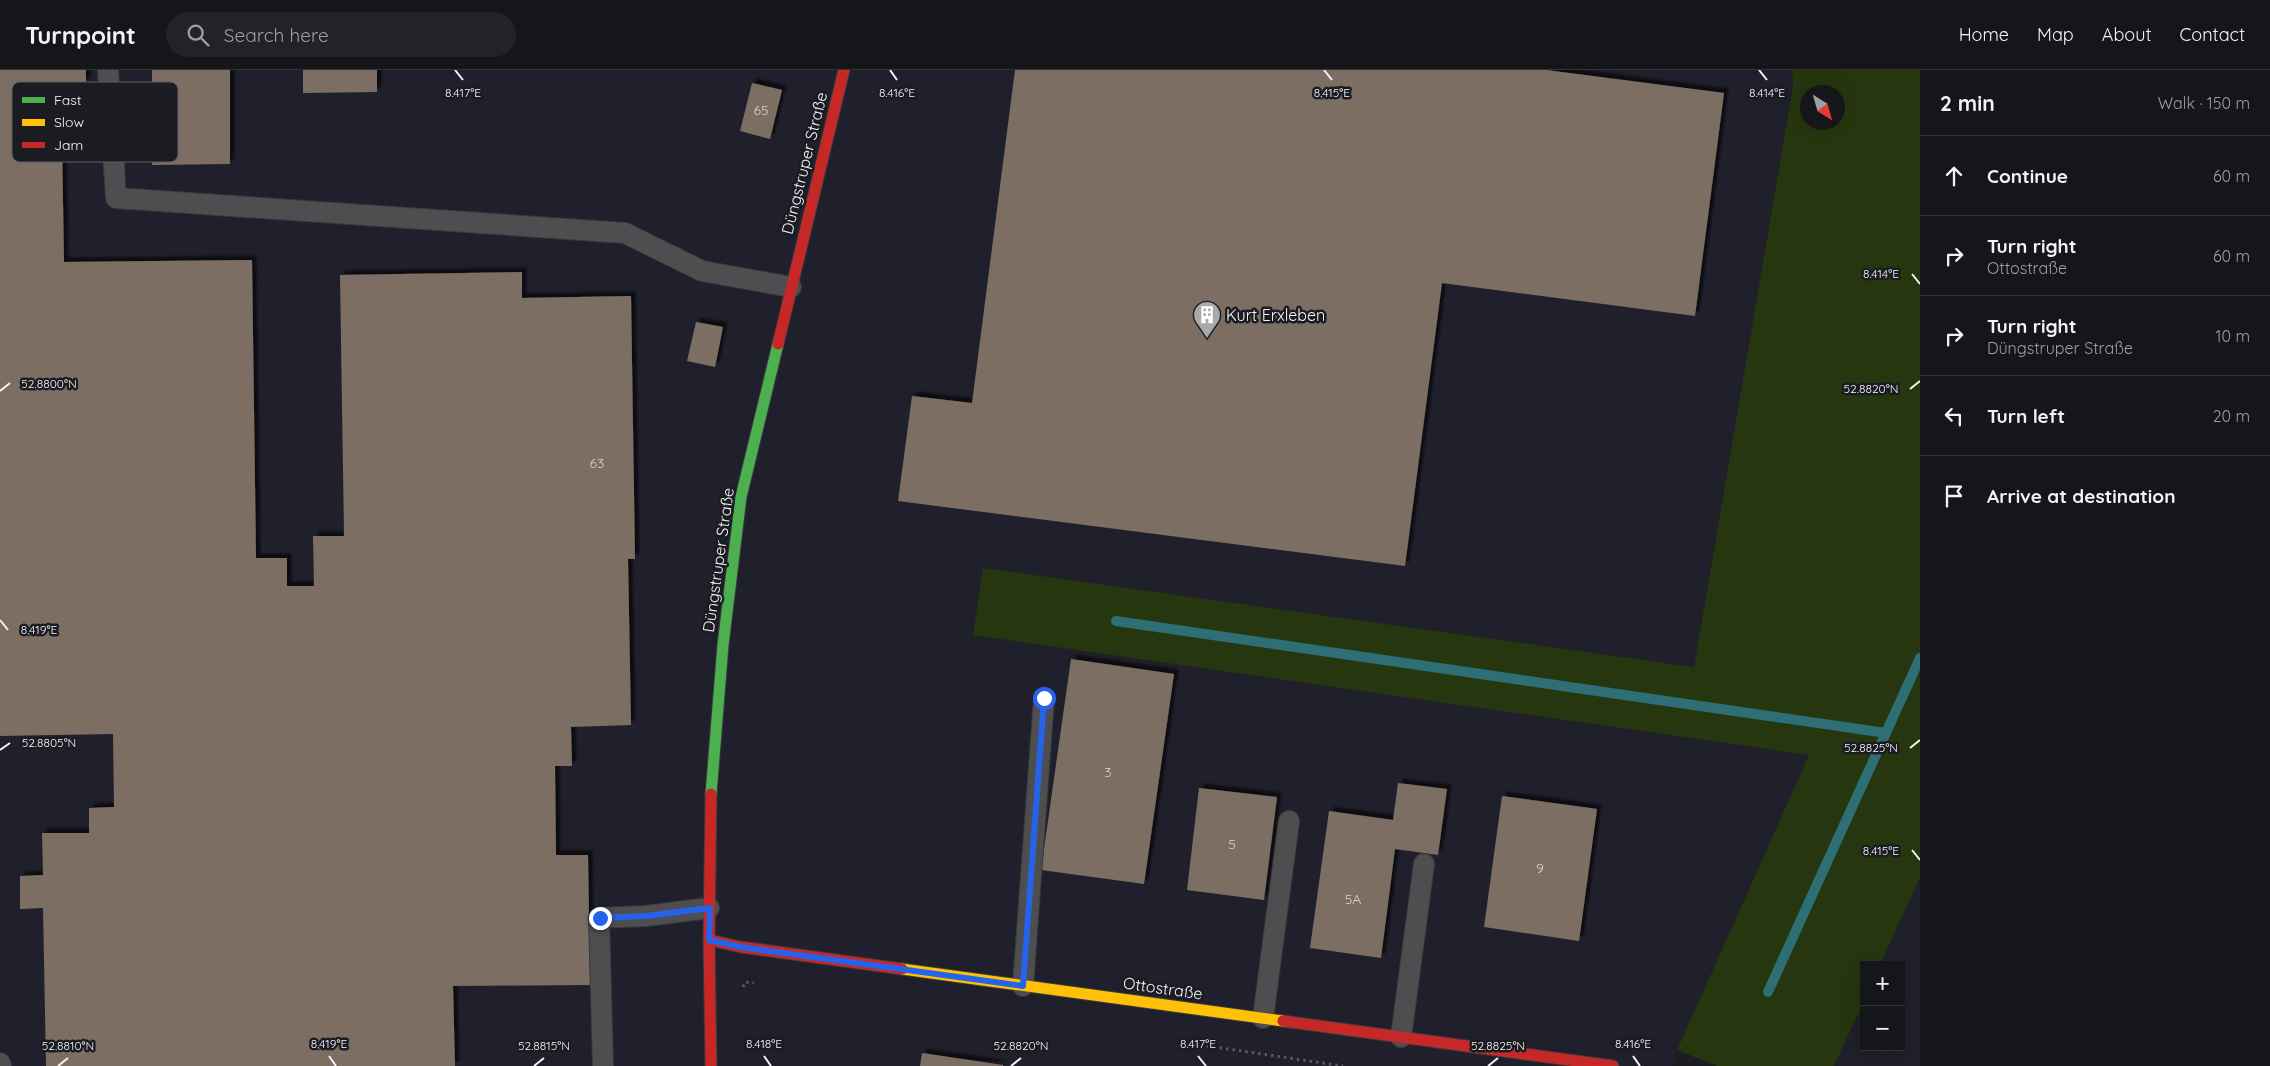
<!DOCTYPE html>
<meta charset="utf-8">
<style>
:root{--surface:#151619;--page:#222326;--text:#f1f3f6;--muted:#9d9fa2;--line:#343538}
body{margin:0;font-family:Quicksand,sans-serif;background:var(--page);color:var(--text)}
.controls{position:absolute;right:15px;bottom:15px;display:grid;overflow:hidden;border-radius:0px;box-shadow:0 5px 20px #0002}
.controls button{width:45px;height:45px;display:grid;place-items:center;padding:0;border:0;border-bottom:1px solid var(--line);background:var(--surface);color:var(--text);font:25px sans-serif}
.compass{position:absolute;left:1800px;top:15px;width:45px;height:45px;border-radius:50%;background:var(--surface);box-shadow:0 5px 20px #0002;rotate:143deg}
.stop{position:absolute;width:15px;height:15px;margin:-11px;border:4px solid #2563eb;border-radius:50%;background:#fff}
.stop.end{background:#2563eb;border-color:#fff;box-shadow:0 1px 5px #0008}
.list{margin:0;padding:0;list-style:none}
h2{display:flex;justify-content:space-between;align-items:center;height:65px;margin:0;padding:0 20px;font-size:21px}
h2 small{font-size:16px;font-weight:400;color:var(--muted)}
.list li{display:grid;grid-template-columns:32px 1fr auto;gap:15px;align-items:center;box-sizing:border-box;height:80px;padding:0 20px;border-top:1px solid var(--line)}
.list b{display:block;font-size:19px;white-space:nowrap}
.list p{margin:0;font-size:16px;white-space:nowrap;color:var(--muted)}
.list em{font-size:16px;font-style:normal;color:var(--muted)}
.icon{flex:none;width:28px;height:28px;fill:none;stroke:currentColor;stroke-width:2;stroke-linecap:round;stroke-linejoin:round}
.map{position:relative;flex:none;width:1920px;height:996px;overflow:hidden}
header{display:flex;align-items:center;gap:30px;box-sizing:border-box;height:70px;padding:0 25px;background:var(--surface);border-bottom:1px solid var(--line)}
header strong{font-size:24px}
nav{display:flex;gap:28px;margin-inline-start:auto;font-size:18px}
.search{width:350px;height:45px;background:var(--page);display:flex;align-items:center;gap:12px;box-sizing:border-box;padding:0 18px;border-radius:28px;color:var(--muted);font-size:19px}
main{display:flex}
aside{flex:1;background:var(--surface)}
.map>svg:first-child{display:block}
</style>
<header>
<strong>Turnpoint</strong>
<div class="search"><svg class="icon" aria-label="search" viewBox="0 0 24 24"><circle cx="10" cy="10" r="6"/><path d="M15 15l6 6"/></svg>Search here</div>
<nav><a>Home</a><a>Map</a><a>About</a><a>Contact</a></nav>
</header>
<main>
<div class="map">
<svg width="1920" height="996" viewBox="0 0 1920 996">
<defs>
<filter id="shadow"><feDropShadow dx="4.5" dy="-4.5" stdDeviation="1" flood-color="#0009"/></filter>
</defs>
<rect width="100%" height="100%" fill="#1c1d21"/>
<path fill="#1f202b" d="M0 0H1792L1793 16 1694 597 983 498 973 564 1809 685 1677 980 1672 996H0Z
M1920 807V996H1834L1864 931V977H1901V895H1880Z"/>
<path fill="#26360f" fill-rule="evenodd" d="M1792 0H1920V807L1880 895H1864V931L1834 996H1717L1677 980 1809 685 973 565 983 498 1694 597 1793 16ZM1808 22H1838V52H1808Z"/>
<g fill="none" stroke-linecap="round" stroke-linejoin="round">
<path stroke="#2d6f74" stroke-width="10" d="M1116 551 1886 663
M1768 922 1920 588"/>
</g>
<path fill="#7c6e64" filter="url(#shadow)" d="M0 0H86V13H61L64 192 252 190 256 488H287V516H314L313 466H344L340 205 522 202V228L631 226 635 489H628L631 655 571 657 572 696H555L556 785H588L590 915 453 916 455 996H46L43 838 20 839V806L43 805 42 763H89V738L114 737 113 664 0 666Z
M152 0H230V94L152 95Z
M303 0H377V22L303 23Z
M1015 0H1546L1724 23 1695 246 1442 213 1405 496 898 431 912 326 972 333Z
M752 13 782 20 770 69 740 61Z
M696 252 723 257 715 297 687 291Z
M1071 589 1174 604 1144 814 1041 800Z
M1398 713 1447 719 1438 785 1395 779 1381 888 1310 878 1329 741 1393 750Z
M1199 718 1277 727 1264 830 1187 820Z
M1502 726 1597 739 1579 871 1484 857Z
M922 983 1003 995V996H920Z"/>
<g fill="none" stroke-linecap="round" stroke-linejoin="round">
<defs>
<path id="lane" d="M108 0 116 128 625 163 702 201 791 217
M1023 916 1044 628
M1263 948 1289 751
M1401 967 1424 794
M0 993 1 996
M603 996 599 848 646 846 709 838"/>
<path id="fast" d="M711 724 723 575 741 427 778 274"/>
<path id="slow" d="M902 899 1283 951"/>
<path id="jam" d="M778 274 844 0
M709 870 741 877 902 899
M1283 951 1613 996
M711 996 709 870 711 724"/>
</defs>
<use href="#lane" stroke="#3a3a3d" stroke-width="22"/>
<use href="#fast" stroke="#3a3a3d" stroke-width="13"/>
<use href="#slow" stroke="#3a3a3d" stroke-width="13"/>
<use href="#jam" stroke="#3a3a3d" stroke-width="13"/>
<path stroke="#595a5c" stroke-width="3" stroke-dasharray="2.5 4" stroke-linecap="butt" d="M743 917 745 912 754 913
M1181 972 1343 996"/>
<use href="#lane" stroke="#4e4e50" stroke-width="20"/>
<use href="#fast" stroke="#4caf50" stroke-width="11"/>
<use href="#slow" stroke="#ffc107" stroke-width="11"/>
<use href="#jam" stroke="#c62828" stroke-width="11"/>
</g>
<g fill="none" stroke-linecap="round" stroke-linejoin="round">
<path stroke="#2563eb" stroke-width="6" d="M600 848 646 846 710 838 709 870 741 877 1023 916 1044 628"/>
</g>
<path fill="none" stroke="#f4f5f9" stroke-width="2" d="M455 0 463 10M890 0 897 10M1324 0 1332 10M1759 0 1767 10M1912 204 1920 214M1910 319 1920 311M0 321 10 313M0 550 8 560M1910 678 1920 670M0 680 10 673M1912 780 1920 790M329 986 336 996M764 986 771 996M1198 986 1206 996M1633 986 1640 996M58 996 68 988M534 996 544 988M1011 996 1021 988M1488 996 1498 988"/>
<defs>
<symbol id="building-pin" viewBox="-11 -11 22 30"><path d="M0 17L-7.5 6A9.5 9.5 0 1 1 7.5 6Z" fill="#a8a9ad" stroke="#1b1c22"/><path d="M-4-6H4V6H1V3H-1V6H-4ZM-2.5-4.3h1.7v1.8h-1.7ZM.8-4.3h1.7v1.8H.8ZM-2.5-1h1.7V.8h-1.7ZM.8-1h1.7V.8H.8Z" fill="#fff"/></symbol>
</defs>
<g fill-rule="evenodd">
<use href="#building-pin" x="1191" y="229" width="32" height="43"/>
</g>
<g text-anchor="middle" stroke-width="5" stroke-linejoin="round" paint-order="stroke">
<g font-size="14" fill="#d6d3d4">
<text x="761" y="45">65</text>
<text x="597" y="398">63</text>
<text x="1108" y="707">3</text>
<text x="1232" y="779">5</text>
<text x="1540" y="803">9</text>
<text x="1353" y="834">5A</text>
</g>
<g font-size="16" fill="#f4f5f9" stroke="#1b1c22">
<text transform="translate(804 93) rotate(-76)" y="6">Düngstruper Straße</text>
<text transform="translate(718 490) rotate(-82)" y="6">Düngstruper Straße</text>
<text transform="translate(1163 918) rotate(8)" y="6">Ottostraße</text>
</g>
<g font-size="16" fill="#f4f5f9" stroke="#1b1c22" text-anchor="start">
<text x="1226" y="251">Kurt Erxleben</text>
</g>
</g>
<rect x="12" y="12" width="166" height="80" rx="8" fill="#1b1c22" stroke="#5c5d62" stroke-width="1"/>
<rect x="22" y="27" width="23" height="6" fill="#4caf50"/>
<rect x="22" y="49" width="23" height="7" fill="#ffc107"/>
<rect x="22" y="72" width="23" height="6" fill="#c62828"/>
<g font-size="14" fill="#f4f5f9">
<text x="54" y="35">Fast</text>
<text x="54" y="57">Slow</text>
<text x="54" y="80">Jam</text>
</g>
<g font-size="12" text-anchor="middle" fill="#f4f5f9" stroke="#1b1c22" stroke-width="5" stroke-linejoin="round" paint-order="stroke">
<text x="463" y="27">8.417°E</text>
<text x="897" y="27">8.416°E</text>
<text x="1332" y="27">8.415°E</text>
<text x="1767" y="27">8.414°E</text>
<text x="1881" y="208">8.414°E</text>
<text x="49" y="318">52.8800°N</text>
<text x="1871" y="323">52.8820°N</text>
<text x="39" y="564">8.419°E</text>
<text x="49" y="677">52.8805°N</text>
<text x="1871" y="682">52.8825°N</text>
<text x="1881" y="785">8.415°E</text>
<text x="329" y="978">8.419°E</text>
<text x="764" y="978">8.418°E</text>
<text x="1198" y="978">8.417°E</text>
<text x="1633" y="978">8.416°E</text>
<text x="68" y="980">52.8810°N</text>
<text x="544" y="980">52.8815°N</text>
<text x="1021" y="980">52.8820°N</text>
<text x="1498" y="980">52.8825°N</text>
</g>
</svg>
<div class="controls">
<button>+</button>
<button>−</button>
</div>
<svg class="compass" viewBox="-18 -18 36 36"><path d="M0-13l5 13h-10z" fill="#e53935"/><path d="M0 13l5-13h-10z" fill="#9d9fa2"/></svg>
<div class="stop" style="left:1044px;top:628px"></div>
<div class="stop end" style="left:600px;top:848px"></div>
</div>
<aside>
<h2>2 min<small>Walk · 150 m</small></h2>
<ul class="list">
<li><svg class="icon" aria-label="ahead" viewBox="0 0 24 24"><path d="M12 20V5M6 11l6-6 6 6"/></svg><div><b>Continue</b></div><em>60 m</em></li>
<li><svg class="icon" aria-label="right" viewBox="0 0 24 24"><path d="M7 20v-9h11M14 6l5 5-5 5"/></svg><div><b>Turn right</b><p>Ottostraße</p></div><em>60 m</em></li>
<li><svg class="icon" aria-label="right" viewBox="0 0 24 24"><path d="M7 20v-9h11M14 6l5 5-5 5"/></svg><div><b>Turn right</b><p>Düngstruper Straße</p></div><em>10 m</em></li>
<li><svg class="icon" aria-label="left" viewBox="0 0 24 24"><path d="M17 20v-9H6M10 6l-5 5 5 5"/></svg><div><b>Turn left</b></div><em>20 m</em></li>
<li><svg class="icon" aria-label="arrive" viewBox="0 0 24 24"><path d="M6 21V4h12l-3 4 3 4H6"/></svg><div><b>Arrive at destination</b></div></li>
</ul>
</aside>
</main>
